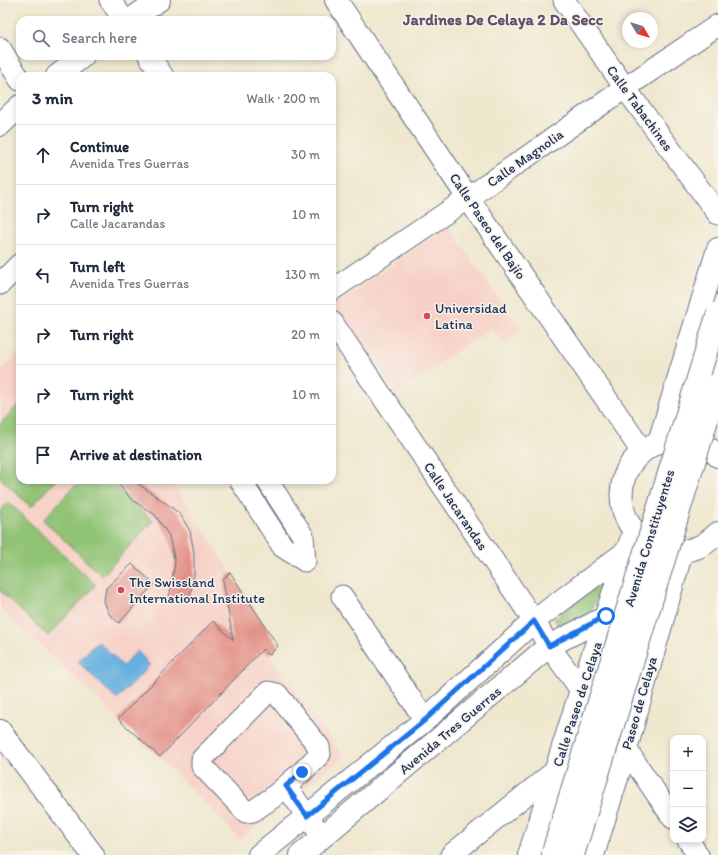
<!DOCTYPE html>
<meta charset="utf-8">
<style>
:root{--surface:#fff;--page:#f2f2f3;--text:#1f2937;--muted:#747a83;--line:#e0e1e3}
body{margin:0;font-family:Itim,sans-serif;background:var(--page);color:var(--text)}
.controls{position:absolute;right:12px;bottom:12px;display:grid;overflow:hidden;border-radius:8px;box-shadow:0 2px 6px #0003}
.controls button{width:36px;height:36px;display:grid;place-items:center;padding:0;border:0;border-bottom:1px solid var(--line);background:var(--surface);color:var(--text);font:20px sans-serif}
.compass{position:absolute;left:622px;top:12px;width:36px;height:36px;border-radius:50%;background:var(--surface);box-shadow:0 2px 6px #0003;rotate:128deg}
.stop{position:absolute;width:12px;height:12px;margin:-9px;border:3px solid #1a73e8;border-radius:50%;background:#fff}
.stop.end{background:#1a73e8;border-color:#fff;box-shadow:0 1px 4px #0008}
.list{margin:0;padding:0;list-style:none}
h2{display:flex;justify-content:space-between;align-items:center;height:52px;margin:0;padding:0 16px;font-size:17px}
h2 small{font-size:13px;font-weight:400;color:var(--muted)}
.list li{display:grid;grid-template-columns:26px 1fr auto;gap:12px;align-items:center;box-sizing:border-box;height:60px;padding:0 16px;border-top:1px solid var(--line)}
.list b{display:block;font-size:15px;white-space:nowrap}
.list p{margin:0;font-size:13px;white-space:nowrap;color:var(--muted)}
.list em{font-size:13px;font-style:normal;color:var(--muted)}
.icon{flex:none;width:22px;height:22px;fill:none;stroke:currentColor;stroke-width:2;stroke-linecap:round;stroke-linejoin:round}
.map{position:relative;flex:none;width:718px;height:855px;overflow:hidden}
.search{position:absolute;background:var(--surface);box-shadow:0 2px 6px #0003;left:16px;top:16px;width:320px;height:44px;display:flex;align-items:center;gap:10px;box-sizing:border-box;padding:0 14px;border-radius:12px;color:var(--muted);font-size:15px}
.panel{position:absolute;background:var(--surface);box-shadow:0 2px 6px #0003;left:16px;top:72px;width:320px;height:412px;border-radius:12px}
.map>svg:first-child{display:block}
</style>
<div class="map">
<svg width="718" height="855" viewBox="0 0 718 855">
<rect width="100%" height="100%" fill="#f7f3e8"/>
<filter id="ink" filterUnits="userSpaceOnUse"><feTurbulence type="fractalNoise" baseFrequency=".025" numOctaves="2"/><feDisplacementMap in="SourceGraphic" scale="8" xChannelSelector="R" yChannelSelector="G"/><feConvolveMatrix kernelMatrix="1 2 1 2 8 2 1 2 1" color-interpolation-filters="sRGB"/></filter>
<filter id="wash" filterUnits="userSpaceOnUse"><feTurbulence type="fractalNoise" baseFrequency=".012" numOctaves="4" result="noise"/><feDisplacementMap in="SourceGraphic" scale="16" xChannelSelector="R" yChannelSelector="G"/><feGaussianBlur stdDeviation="0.9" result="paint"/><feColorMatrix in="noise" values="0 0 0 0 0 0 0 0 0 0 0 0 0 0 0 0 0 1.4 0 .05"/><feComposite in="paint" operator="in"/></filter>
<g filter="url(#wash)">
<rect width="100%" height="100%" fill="#efe7ce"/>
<path fill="#f7d1c7" d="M448 226 521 331 505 342 491 328 396 393 335 305Z
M20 350V480H171L278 646 269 655 344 757 240 839 160 757 0 608V371Z"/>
<path fill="#90c374" stroke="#567969" d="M20 403V480H56L31 507 0 478V424Z
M80 480H109L153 521 102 576 43 520Z
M8 502 96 585 48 636 0 591V511Z
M605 580 587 618 560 628 554 619Z"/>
<path fill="#66b1df" stroke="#40709e" d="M98 641 123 666 137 651 150 665 117 699 78 662Z"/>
<g id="blocks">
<path fill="#e39188" d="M115 480H134L137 483 163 501 180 514 190 531 194 553V576L190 596 169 598 175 562 169 536 155 515 131 499Z
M132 564 154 584 119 623 109 614 104 601 106 588Z
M230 572 278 646 269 655 263 649 160 757 118 719 213 621 233 640 223 580Z"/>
</g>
</g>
<g filter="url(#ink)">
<use href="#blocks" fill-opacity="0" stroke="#656f85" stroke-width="1"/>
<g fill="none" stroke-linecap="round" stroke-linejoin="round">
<defs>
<path id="minor" d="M110 0 124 20
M564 0 625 88 718 214
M0 48 20 80
M149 56 163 76
M0 284 20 264
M332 290 468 198 625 88 718 25
M332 322 534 621 549 646 581 690
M689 351 698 360 718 370
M240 480 283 547 305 561
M267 480 303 536 305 561
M342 596 425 720
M268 692 277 694 319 747 320 754 302 772 272 798 253 811 246 812 202 766V759Z
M626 749 673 818
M286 786 307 816 323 837
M688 840 698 855
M451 855 555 771"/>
<path id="major" d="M336 0 468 198 642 451
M130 20 159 0
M57 76 83 56
M0 125 20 106
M659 442 718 249
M718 456C706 443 686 436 668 440 655 442 644 449 635 459 627 467 623 478 622 489 617 530 657 562 696 548 705 545 711 539 718 533
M0 731 93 855
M259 855 425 720 534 621 627 551
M301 855 549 646 606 617
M529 855 581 690 634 531
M593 855 626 749 682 551"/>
</defs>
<use href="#minor" stroke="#656f85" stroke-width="23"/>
<use href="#major" stroke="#656f85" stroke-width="24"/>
<use href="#minor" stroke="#fff" stroke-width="21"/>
<use href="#major" stroke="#fff" stroke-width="22"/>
<defs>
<path id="major-bridge" d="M553 852 718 313
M573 855 718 384"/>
</defs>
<use href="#major-bridge" stroke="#656f85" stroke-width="24" stroke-linecap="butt"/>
<use href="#major-bridge" stroke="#fff" stroke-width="22"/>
</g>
</g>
<g fill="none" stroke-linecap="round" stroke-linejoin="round" filter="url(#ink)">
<path stroke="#1a73e8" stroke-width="5" d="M302 772 286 786 307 816 425 720 534 621 549 646 606 616"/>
</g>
<g fill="#d1495b" stroke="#f7f3e8" stroke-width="1.5">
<circle cx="427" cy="316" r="4"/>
<circle cx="121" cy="590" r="4"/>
</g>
<g text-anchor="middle" stroke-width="3" stroke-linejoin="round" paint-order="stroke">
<g font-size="14" fill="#1b2f5e" stroke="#f7f3e8">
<text transform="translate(640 108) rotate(54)" y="5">Calle Tabachines</text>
<text transform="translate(525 158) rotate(-35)" y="5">Calle Magnolia</text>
<text transform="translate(488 226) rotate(56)" y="5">Calle Paseo del Bajío</text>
<text transform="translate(456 506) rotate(56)" y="5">Calle Jacarandas</text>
<text transform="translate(649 538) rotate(-73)" y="5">Avenida Constituyentes</text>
<text transform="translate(639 703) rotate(-74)" y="5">Paseo de Celaya</text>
<text transform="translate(577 704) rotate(-72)" y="5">Calle Paseo de Celaya</text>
<text transform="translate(450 730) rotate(-40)" y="5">Avenida Tres Guerras</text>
</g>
<g font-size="14" fill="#1b2f5e" stroke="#f7f3e8" text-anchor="start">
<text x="435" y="313">Universidad<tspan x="435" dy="16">Latina</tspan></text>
<text x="129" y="587">The Swissland<tspan x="129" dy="16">International Institute</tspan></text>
</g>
<g font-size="16" font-weight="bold" fill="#61516d" stroke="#f7f3e8">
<text x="503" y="25">Jardines De Celaya 2 Da Secc</text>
</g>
</g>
</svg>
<div class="controls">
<button>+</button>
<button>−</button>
<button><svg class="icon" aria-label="layers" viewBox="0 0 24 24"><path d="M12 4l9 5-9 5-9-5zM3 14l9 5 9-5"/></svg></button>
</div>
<svg class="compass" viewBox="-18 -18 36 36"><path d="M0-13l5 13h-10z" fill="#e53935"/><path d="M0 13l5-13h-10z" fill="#747a83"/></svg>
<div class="stop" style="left:606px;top:616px"></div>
<div class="stop end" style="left:302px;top:772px"></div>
<div class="search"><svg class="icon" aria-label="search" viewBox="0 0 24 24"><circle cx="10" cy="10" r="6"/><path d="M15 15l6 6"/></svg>Search here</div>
<section class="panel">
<h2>3 min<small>Walk · 200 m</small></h2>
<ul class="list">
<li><svg class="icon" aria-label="ahead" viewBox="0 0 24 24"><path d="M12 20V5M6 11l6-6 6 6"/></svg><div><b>Continue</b><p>Avenida Tres Guerras</p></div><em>30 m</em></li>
<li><svg class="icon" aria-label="right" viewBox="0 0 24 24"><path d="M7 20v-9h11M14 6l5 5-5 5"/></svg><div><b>Turn right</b><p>Calle Jacarandas</p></div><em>10 m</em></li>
<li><svg class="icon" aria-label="left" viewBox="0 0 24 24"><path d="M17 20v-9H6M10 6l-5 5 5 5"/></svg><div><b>Turn left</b><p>Avenida Tres Guerras</p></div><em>130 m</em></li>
<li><svg class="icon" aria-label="right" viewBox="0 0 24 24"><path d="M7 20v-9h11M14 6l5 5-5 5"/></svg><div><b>Turn right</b></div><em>20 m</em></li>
<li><svg class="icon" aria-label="right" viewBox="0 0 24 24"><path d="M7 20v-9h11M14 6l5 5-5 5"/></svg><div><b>Turn right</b></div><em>10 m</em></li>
<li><svg class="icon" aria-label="arrive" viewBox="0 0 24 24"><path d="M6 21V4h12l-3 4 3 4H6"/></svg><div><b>Arrive at destination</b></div></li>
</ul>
</section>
</div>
